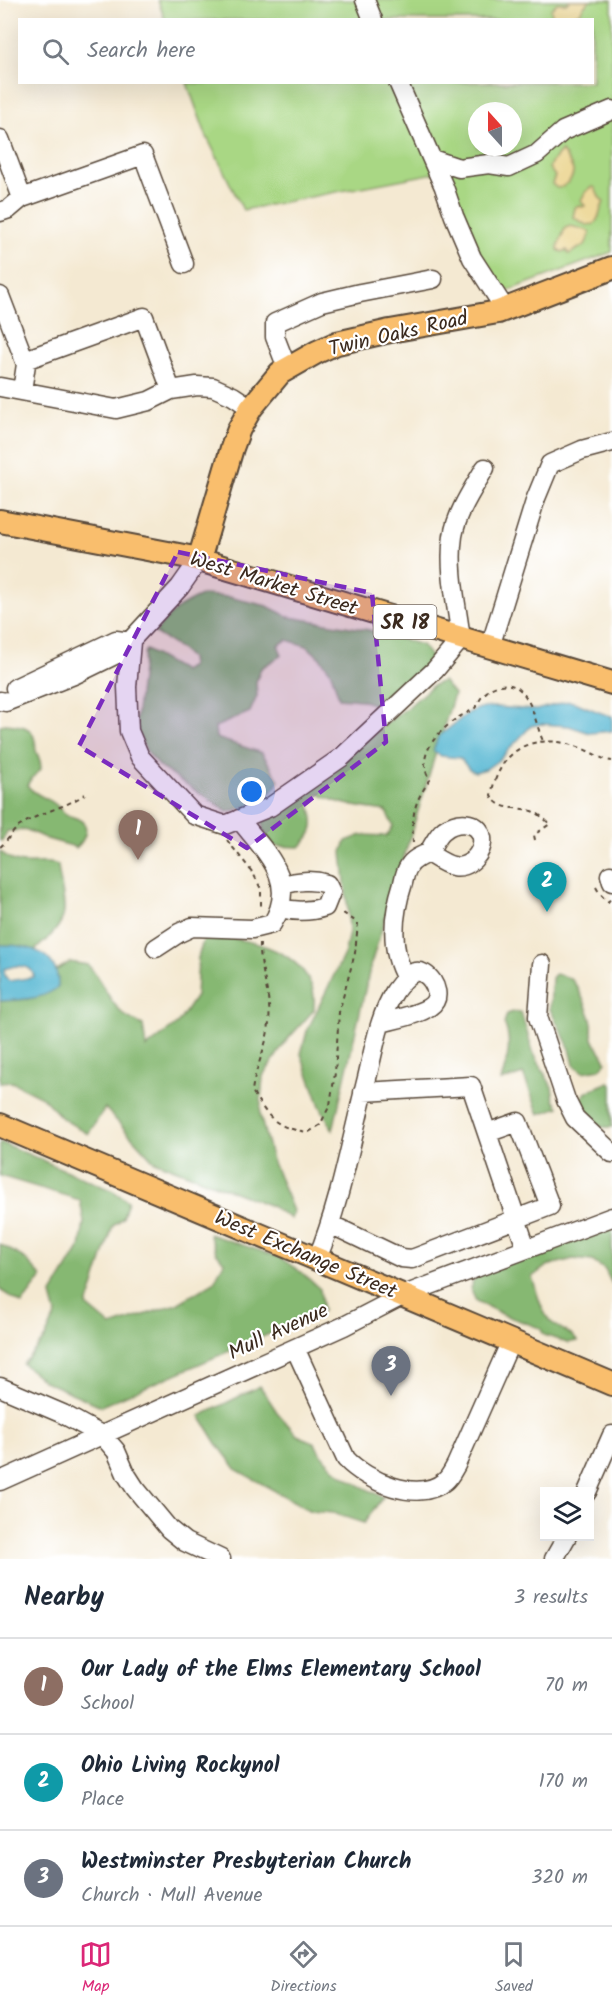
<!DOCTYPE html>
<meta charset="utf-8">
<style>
:root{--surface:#fff;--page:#f2f2f3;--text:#1f2937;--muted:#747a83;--line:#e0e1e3;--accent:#db2777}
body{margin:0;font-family:Kalam,sans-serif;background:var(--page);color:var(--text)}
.controls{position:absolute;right:18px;bottom:18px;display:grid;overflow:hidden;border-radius:0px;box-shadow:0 6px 24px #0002}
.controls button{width:54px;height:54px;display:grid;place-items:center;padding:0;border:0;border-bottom:2px solid var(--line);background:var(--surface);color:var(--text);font:30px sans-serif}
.compass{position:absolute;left:468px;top:102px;width:54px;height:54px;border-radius:50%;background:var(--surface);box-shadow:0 6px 24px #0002;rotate:339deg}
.you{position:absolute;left:252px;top:792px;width:21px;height:21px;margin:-15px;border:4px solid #fff;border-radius:50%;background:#1a73e8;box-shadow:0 0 0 9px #1a73e833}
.badge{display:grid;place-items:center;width:39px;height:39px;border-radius:50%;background:var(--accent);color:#fff;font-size:20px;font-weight:700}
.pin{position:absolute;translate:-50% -50px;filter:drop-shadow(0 2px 3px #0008)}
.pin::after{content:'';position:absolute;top:32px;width:21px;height:18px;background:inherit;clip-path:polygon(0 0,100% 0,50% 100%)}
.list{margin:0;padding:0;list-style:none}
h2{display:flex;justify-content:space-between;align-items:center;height:78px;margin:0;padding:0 24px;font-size:26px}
h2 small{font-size:20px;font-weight:400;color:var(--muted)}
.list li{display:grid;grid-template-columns:39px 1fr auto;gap:18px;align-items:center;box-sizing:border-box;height:96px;padding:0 24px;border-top:2px solid var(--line)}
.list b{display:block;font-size:22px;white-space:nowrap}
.list p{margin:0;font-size:20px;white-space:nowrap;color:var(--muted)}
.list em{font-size:20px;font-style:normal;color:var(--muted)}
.icon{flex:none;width:33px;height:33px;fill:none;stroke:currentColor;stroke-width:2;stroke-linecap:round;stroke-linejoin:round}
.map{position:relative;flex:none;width:612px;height:1559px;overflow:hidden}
.search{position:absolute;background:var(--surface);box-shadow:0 6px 24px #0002;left:18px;right:18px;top:18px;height:66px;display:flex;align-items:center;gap:15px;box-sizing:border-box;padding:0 21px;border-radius:0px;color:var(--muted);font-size:22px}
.sheet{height:366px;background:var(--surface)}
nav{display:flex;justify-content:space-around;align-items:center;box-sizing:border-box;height:84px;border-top:2px solid var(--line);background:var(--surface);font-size:16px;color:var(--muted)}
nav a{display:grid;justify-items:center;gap:3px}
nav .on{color:var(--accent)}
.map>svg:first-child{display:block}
</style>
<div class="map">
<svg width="612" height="1559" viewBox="0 0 612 1559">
<rect width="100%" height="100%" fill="#fff"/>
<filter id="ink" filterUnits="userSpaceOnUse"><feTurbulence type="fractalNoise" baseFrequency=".0167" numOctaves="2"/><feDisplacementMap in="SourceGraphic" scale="12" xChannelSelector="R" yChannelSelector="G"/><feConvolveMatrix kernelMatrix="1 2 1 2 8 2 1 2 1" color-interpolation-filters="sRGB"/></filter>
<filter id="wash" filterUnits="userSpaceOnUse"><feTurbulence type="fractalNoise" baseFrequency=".008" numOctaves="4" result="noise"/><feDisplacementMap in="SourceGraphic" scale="24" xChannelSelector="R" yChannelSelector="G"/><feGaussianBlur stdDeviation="1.35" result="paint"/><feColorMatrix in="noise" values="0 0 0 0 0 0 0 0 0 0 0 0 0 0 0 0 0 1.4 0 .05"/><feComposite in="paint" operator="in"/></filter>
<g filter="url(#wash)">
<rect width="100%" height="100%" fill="#f4e9d2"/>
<path fill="#a9d784" stroke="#728051" stroke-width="1.5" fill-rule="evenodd" d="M158 0H612V252L507 291 498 287 466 244 445 171 243 210 206 135 187 83 592 82V20H165ZM477 111H513V147H477Z"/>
<path fill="#86b872" stroke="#607148" stroke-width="1.5" d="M203 595 228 597 267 606 289 617 369 630 422 645 435 662 383 708 361 700 339 698 331 672 320 658 307 646 287 640 278 645 282 655 261 668 256 682 257 696 250 712 215 727 216 738 262 753 279 780C271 800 248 807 228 812L161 768 147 752 135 728 144 653 146 650 183 671 191 666 190 658 179 648 155 633C171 611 179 606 203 595Z
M443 681 454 694 371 964 333 1130 320 1106 301 1054 307 1031 345 952 349 932 348 912 342 852 346 841 362 835 387 836 393 826 386 811C363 808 340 805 319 794L310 805C316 826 315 832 300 847L274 846 263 831 262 818 408 707 432 686Z
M5 724C19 725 32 725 35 741 36 744 35 748 36 751 39 759 41 759 41 769L31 779 27 785C34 795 46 797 55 804 59 807 62 812 66 814 70 817 76 817 80 820 91 827 84 841 76 848L72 846 47 839 27 830 7 831 3 840 0 841V725Z
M0 851C23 873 37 857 58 865 59 879 67 905 63 917 58 931 45 941 35 950L0 945Z
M205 934C243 939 297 946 312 987 315 994 314 1003 314 1010L287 1040 263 1076 260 1115 272 1160 293 1211 291 1219 271 1206 154 1161 105 1108 88 1134 63 1119 42 1097 12 1082 0 1083V1001L28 999 58 979 55 971 70 962 88 965C102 980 107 999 122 1013 127 1018 136 1022 143 1025L146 1048 178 1023 196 996 198 958Z
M555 974C561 975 568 976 572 980 578 986 591 1015 592 1024 593 1028 591 1033 593 1038 595 1047 604 1053 606 1062L600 1069 583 1072 574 1065 570 1049 550 1009 552 978Z
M513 1012H521L533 1052 552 1087 554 1100 559 1107 539 1114 523 1074 501 1081C507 1060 513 1043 504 1023L507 1014Z
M609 1082 612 1084V1127C594 1129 590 1123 578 1110 580 1090 592 1090 609 1082Z
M0 1142 113 1191 128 1201 123 1218 113 1226 87 1306 111 1326 177 1304 214 1282 224 1262 216 1252 209 1234 279 1257 301 1272 320 1289 323 1311 101 1406 44 1381 23 1364 45 1338 56 1314 51 1295 80 1247 84 1222 80 1200 0 1176Z
M612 1226V1284L605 1270 592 1261 573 1259 547 1266 532 1277C537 1291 540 1309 550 1321 558 1329 570 1331 577 1341L567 1343 544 1335 540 1328 504 1315 476 1301 470 1288 475 1278 480 1273Z
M0 1244 24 1258 42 1277 22 1304 0 1290Z
M260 1386 277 1412 297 1435 314 1442C329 1472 354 1483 383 1497L364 1523 333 1513 311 1511 237 1470 218 1445 200 1416Z"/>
<path fill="#eeda9e" stroke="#94825e" stroke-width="1.5" d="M570 0H590L583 7 580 13 574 15 572 19H558L552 16 551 9 557 3H566Z
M562 151C564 154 572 167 573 170 574 179 565 187 557 188L552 184 555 176 549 168 551 163Z
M593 187 595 188 599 197 604 202C599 210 601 217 594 224L586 225 573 217 575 208 579 206 582 207 585 206 581 201C584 194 585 190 593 187Z
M571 226 589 231 590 234 585 245 569 254 567 250 562 252 558 250V247L565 228Z"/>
<path fill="#53b6d2" stroke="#477078" stroke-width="1.5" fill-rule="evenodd" d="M569 701C584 704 596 713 612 716V731L590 733 569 726 542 724 531 726 500 759 486 769 475 772 469 769 460 758 441 756 433 751 438 737 468 713 480 708 496 707 536 710Z
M0 945C30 944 59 953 58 987 43 1000 19 1000 0 1001ZM15 966C25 967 32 966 34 977L9 981 5 976 4 969Z"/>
</g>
<g filter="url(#ink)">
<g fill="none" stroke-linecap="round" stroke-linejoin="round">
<defs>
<path id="minor" d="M365 0 373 20
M398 82 444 187 454 216 472 258 505 309
M0 139 22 198
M432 159 459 168 489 164 509 167 537 154 563 131 612 110
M0 212 9 209 22 198 143 155 184 264
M0 296 26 364 22 391
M25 360 144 317 171 390
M287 368 275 337V323L322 302 360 293 433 279
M0 387 116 409 149 401 171 390 197 386 213 387 233 396 251 408
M131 642 127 687 129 731 140 757 194 815 225 825 270 807 342 757 435 670 461 639C457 606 448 569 453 536 457 512 473 489 485 468
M490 647 536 498 550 464 582 450 612 442
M15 688 116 640 131 642
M0 701 6 702 74 675 119 653 180 587 199 560
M610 875 612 882
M280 908C296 912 310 912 325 907L331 892 327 884C311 879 298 881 282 885
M156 948 179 933 192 927 252 929 272 924C299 881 266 853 239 819
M542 964 538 1017 566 1100 575 1118 612 1153
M406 978C389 949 393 914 403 883 404 878 406 870 409 866 413 859 421 856 428 853 435 857 444 864 453 866 468 870 484 853 482 838 479 819 455 821 444 830 437 835 433 846 428 853
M363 1092 471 1086 526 1248
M330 1224 401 1258 412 1259 550 1206 518 1122 487 1133
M317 1259C340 1204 352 1137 367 1078 374 1049 379 1016 395 991 400 984 407 975 415 972 428 969 441 990 435 1001 429 1013 395 1019 381 1023
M295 1348 346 1459C367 1481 418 1504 445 1481 450 1477 453 1470 456 1465L511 1341
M0 1387 63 1414 103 1436 116 1451 126 1474 135 1488 169 1529 185 1542 221 1559
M0 1481 344 1326 404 1295 612 1217
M587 1492 612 1435
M554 1559 567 1536"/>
<path id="major" d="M0 521 189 557 612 683
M199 560 232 448 239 429 251 408 280 373 317 352 337 343 390 331 498 312 612 268
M0 1125 612 1384"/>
</defs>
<use href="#minor" stroke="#574739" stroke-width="21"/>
<use href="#major" stroke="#574739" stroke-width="26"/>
<path stroke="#574739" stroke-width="2" stroke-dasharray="4.5 4.5" stroke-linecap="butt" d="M227 840 253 873 261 889V910
M535 840 534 835 550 824C545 820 540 814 534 812 519 805 500 813 491 795 500 751 529 733 572 745 584 748 595 755 606 760L612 761
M413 843C412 815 413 803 430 780 414 755 439 730 459 717 464 714 470 712 475 708 478 705 479 700 482 697 490 685 510 679 521 691 533 703 536 725 543 741
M0 847C8 841 12 831 20 826 41 811 66 808 85 794
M596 887 600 894 608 902 612 897
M260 943C259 969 272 996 269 1023 267 1047 255 1068 252 1091 268 1118 277 1129 309 1132L320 1125 330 1105 335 1073 339 1012 355 953 358 923 340 911"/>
<use href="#minor" stroke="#fff" stroke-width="18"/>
<use href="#major" stroke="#f9be6d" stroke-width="22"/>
</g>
</g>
<path fill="#7b2cbf" fill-opacity="0.2" stroke="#7b2cbf" stroke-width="4.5" stroke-dasharray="12 8" stroke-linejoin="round" d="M178 552 372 593 386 742 247 848 79 746Z"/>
<g text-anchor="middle" stroke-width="4.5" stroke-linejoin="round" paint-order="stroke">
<rect fill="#fff" stroke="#766a62" stroke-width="1.5" x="373.5" y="605" width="63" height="34" rx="4.5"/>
<g font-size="20" font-weight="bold" fill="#3b2a1e">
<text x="405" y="629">SR 18</text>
</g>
<g font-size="21" fill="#3b2a1e" stroke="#fff">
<text transform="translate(398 333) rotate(-13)" y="7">Twin Oaks Road</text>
<text transform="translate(274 583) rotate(17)" y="7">West Market Street</text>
<text transform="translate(306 1254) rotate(23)" y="7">West Exchange Street</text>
<text transform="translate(278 1331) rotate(-25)" y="7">Mull Avenue</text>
</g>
</g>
</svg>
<div class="controls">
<button><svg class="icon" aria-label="layers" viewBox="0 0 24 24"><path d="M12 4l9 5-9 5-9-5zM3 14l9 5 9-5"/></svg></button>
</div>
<svg class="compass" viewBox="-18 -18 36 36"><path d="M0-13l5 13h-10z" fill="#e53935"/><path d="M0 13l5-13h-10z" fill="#747a83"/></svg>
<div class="you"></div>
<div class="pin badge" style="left:138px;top:860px;background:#8d6e63">1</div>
<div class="pin badge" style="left:547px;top:912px;background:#0f9aa8">2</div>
<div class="pin badge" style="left:391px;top:1396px;background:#6b7280">3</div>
<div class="search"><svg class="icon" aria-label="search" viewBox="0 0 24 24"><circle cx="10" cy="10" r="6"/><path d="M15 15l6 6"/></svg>Search here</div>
</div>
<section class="sheet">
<h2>Nearby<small>3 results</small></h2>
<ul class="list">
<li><span class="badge" style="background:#8d6e63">1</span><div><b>Our Lady of the Elms Elementary School</b><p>School</p></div><em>70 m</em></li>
<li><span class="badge" style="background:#0f9aa8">2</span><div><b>Ohio Living Rockynol</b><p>Place</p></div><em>170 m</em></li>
<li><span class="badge" style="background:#6b7280">3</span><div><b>Westminster Presbyterian Church</b><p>Church · Mull Avenue</p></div><em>320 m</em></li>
</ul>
</section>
<nav>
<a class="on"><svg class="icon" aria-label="map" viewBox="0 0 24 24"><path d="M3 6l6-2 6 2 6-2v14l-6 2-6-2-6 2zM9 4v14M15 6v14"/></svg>Map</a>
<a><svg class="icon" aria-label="directions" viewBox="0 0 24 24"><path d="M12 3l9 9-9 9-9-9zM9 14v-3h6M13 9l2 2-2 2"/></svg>Directions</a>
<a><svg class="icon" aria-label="saved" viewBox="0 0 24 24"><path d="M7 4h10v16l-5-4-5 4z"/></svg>Saved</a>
</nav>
